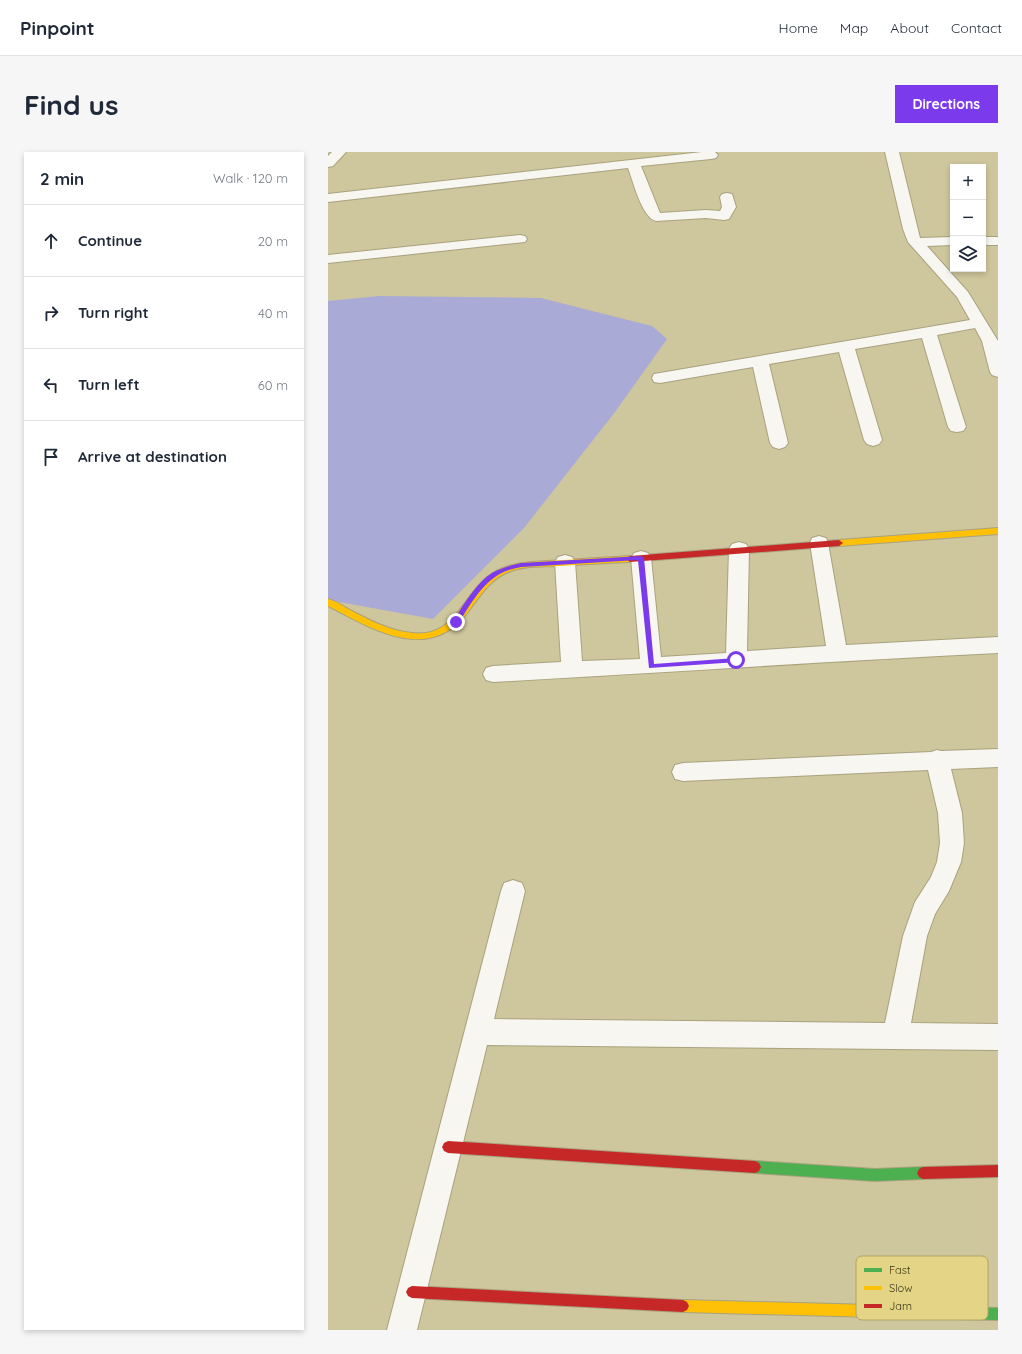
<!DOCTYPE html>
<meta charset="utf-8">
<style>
:root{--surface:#fff;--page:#f6f6f7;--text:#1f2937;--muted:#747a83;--line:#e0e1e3;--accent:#7c3aed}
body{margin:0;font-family:Quicksand,sans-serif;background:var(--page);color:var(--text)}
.controls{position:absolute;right:12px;top:12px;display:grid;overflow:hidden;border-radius:0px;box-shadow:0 2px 6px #0003}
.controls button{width:36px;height:36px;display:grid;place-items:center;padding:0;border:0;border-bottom:1px solid var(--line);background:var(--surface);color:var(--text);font:20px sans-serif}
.stop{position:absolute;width:12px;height:12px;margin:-9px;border:3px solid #7c3aed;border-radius:50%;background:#fff}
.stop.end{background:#7c3aed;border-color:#fff;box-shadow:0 1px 4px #0008}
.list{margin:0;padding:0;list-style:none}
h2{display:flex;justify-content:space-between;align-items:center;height:52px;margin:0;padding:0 16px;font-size:17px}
h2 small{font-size:13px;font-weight:400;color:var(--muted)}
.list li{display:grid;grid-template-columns:26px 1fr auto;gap:12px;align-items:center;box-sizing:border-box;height:72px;padding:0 16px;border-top:1px solid var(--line)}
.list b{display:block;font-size:15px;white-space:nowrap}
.list em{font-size:13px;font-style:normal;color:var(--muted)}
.icon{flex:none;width:22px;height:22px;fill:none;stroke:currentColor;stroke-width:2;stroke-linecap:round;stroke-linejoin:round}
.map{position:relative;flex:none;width:670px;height:1178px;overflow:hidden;border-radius:0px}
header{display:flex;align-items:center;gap:24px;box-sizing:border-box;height:56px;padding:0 20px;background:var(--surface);border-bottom:1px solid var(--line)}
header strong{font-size:19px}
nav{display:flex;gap:22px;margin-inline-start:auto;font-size:14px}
.intro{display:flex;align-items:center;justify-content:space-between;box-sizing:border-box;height:96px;padding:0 24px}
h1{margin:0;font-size:28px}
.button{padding:10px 18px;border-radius:0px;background:var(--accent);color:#fff;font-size:14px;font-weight:700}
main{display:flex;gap:24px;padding:0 24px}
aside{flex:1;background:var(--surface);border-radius:0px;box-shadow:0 2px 6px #0003}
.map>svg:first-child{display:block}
</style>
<header>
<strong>Pinpoint</strong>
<nav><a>Home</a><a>Map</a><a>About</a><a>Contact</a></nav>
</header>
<div class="intro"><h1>Find us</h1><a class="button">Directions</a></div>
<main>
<aside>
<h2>2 min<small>Walk · 120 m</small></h2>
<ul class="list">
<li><svg class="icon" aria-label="ahead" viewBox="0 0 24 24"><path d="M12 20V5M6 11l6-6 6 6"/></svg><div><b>Continue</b></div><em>20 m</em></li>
<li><svg class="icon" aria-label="right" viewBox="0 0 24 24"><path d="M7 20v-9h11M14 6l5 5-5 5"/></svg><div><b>Turn right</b></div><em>40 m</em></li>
<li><svg class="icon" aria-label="left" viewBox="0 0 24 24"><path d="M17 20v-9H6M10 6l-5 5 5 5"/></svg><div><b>Turn left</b></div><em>60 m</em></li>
<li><svg class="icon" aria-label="arrive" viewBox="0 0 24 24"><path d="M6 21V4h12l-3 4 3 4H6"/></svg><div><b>Arrive at destination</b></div></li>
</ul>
</aside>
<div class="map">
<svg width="670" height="1178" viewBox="0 0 670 1178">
<rect width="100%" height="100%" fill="#cec69c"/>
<path fill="#a9abd6" d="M51 144 213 146 324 174 339 187 287 260 196 376 105 467 0 448V149Z"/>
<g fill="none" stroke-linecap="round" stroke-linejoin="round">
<defs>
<path id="street" d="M4 0H18L5 14 0 15V4Z
M374 0H387L390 3 388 6 383 7 313 14 332 61 378 58 392 59 394 55 392 45 394 42 399 41 404 42 408 55 401 67 396 68 378 66 328 69C314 66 305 29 300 16L0 50V42Z
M557 0H571L592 86 625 85V93L599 94 640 140 670 189V225L664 223 662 220 654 189 647 176 609 183 638 275 635 279 629 280 623 279 620 275 594 186 527 197 554 288 551 292 545 294 539 292 536 288 511 200 441 212 460 291 457 295 451 297 445 295 442 291 425 215 332 231 326 230 324 226 326 222 332 221 642 168 629 145 580 90 575 77Z
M192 83 197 84 199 87 197 90 0 111V103Z
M655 85H670V93H655Z
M491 384 498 386 500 391 518 493 670 485V501C502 509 333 521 165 530L158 528 155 522 158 516 165 514 233 510 227 410 230 405 237 403 244 405 247 410 254 509 312 507 303 406 306 401 313 399 320 401 323 406 333 505 398 501 401 397 404 392 411 390 418 392 421 397 419 499 498 494 482 391 484 386Z
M670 597V615L623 617 634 661 636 691 633 710 621 739 607 762 599 784 583 871 670 872V898L159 893 89 1178H59L173 739 176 731 185 728 194 731 197 739 166 867 557 871 575 784 587 750 603 725 609 710 612 691 610 661 600 618 355 629 347 627 344 620 347 613 355 611 603 600 609 598 613 599Z"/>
<path id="fast" d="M427 1009 547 1017 595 1015 599 1017 601 1021 599 1025 595 1027 547 1029 427 1021 423 1019 421 1015 423 1011Z
M544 1153 670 1156V1168L544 1165 540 1163 538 1159 540 1155Z"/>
<path id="slow" d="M670 376V382L511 394 507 391 511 388Z
M302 404 306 407 302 410C279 411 256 412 232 414 214 415 195 413 178 421 158 430 149 450 135 466 96 510 41 475 0 454V447C8 449 15 454 22 458 41 468 62 479 84 481 125 486 133 448 158 426 171 415 187 411 203 410Z
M355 1148 544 1153 548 1155 550 1159 548 1163 544 1165 355 1160 351 1158 349 1154 351 1150Z"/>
<path id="jam" d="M511 388 515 391 511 394 302 410 298 407 302 404Z
M120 989 427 1009 431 1011 433 1015 431 1019 427 1021 120 1001 116 999 114 995 116 991Z
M670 1013V1025L595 1027 591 1025 589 1021 591 1017 595 1015Z
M84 1134 355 1148 359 1150 361 1154 359 1158 355 1160 84 1146 80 1144 78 1140 80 1136Z"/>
</defs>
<use href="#street" stroke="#a8a27f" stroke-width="2"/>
<use href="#fast" stroke="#a8a27f" stroke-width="2"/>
<use href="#slow" stroke="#a8a27f" stroke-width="2"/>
<use href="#jam" stroke="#a8a27f" stroke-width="2"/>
<use href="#street" fill="#f8f6f0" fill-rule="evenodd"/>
<use href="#fast" fill="#4caf50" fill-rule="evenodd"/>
<use href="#slow" fill="#ffc107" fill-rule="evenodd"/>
<use href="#jam" fill="#c62828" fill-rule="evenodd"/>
</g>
<path fill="#7c3aed" d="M313 404 316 406 326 512 408 506H410V510L321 516 310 408 193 415C184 417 174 419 167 425 151 436 140 456 130 472H125V470C133 456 149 430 164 421 173 416 183 413 193 411Z"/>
<rect x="528" y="1104" width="132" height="64" rx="6" fill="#e4d586" stroke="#b2a564" stroke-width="1"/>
<rect x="536" y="1116" width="18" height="4" fill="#4caf50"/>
<rect x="536" y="1134" width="18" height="4" fill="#ffc107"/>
<rect x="536" y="1152" width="18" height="4" fill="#c62828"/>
<g font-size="11" fill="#3c3614">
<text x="561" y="1122">Fast</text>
<text x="561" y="1140">Slow</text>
<text x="561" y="1158">Jam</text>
</g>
</svg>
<div class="controls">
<button>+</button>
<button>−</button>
<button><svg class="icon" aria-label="layers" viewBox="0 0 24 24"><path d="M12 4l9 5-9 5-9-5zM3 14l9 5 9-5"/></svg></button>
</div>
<div class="stop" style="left:408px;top:508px"></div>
<div class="stop end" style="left:128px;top:470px"></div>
</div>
</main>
